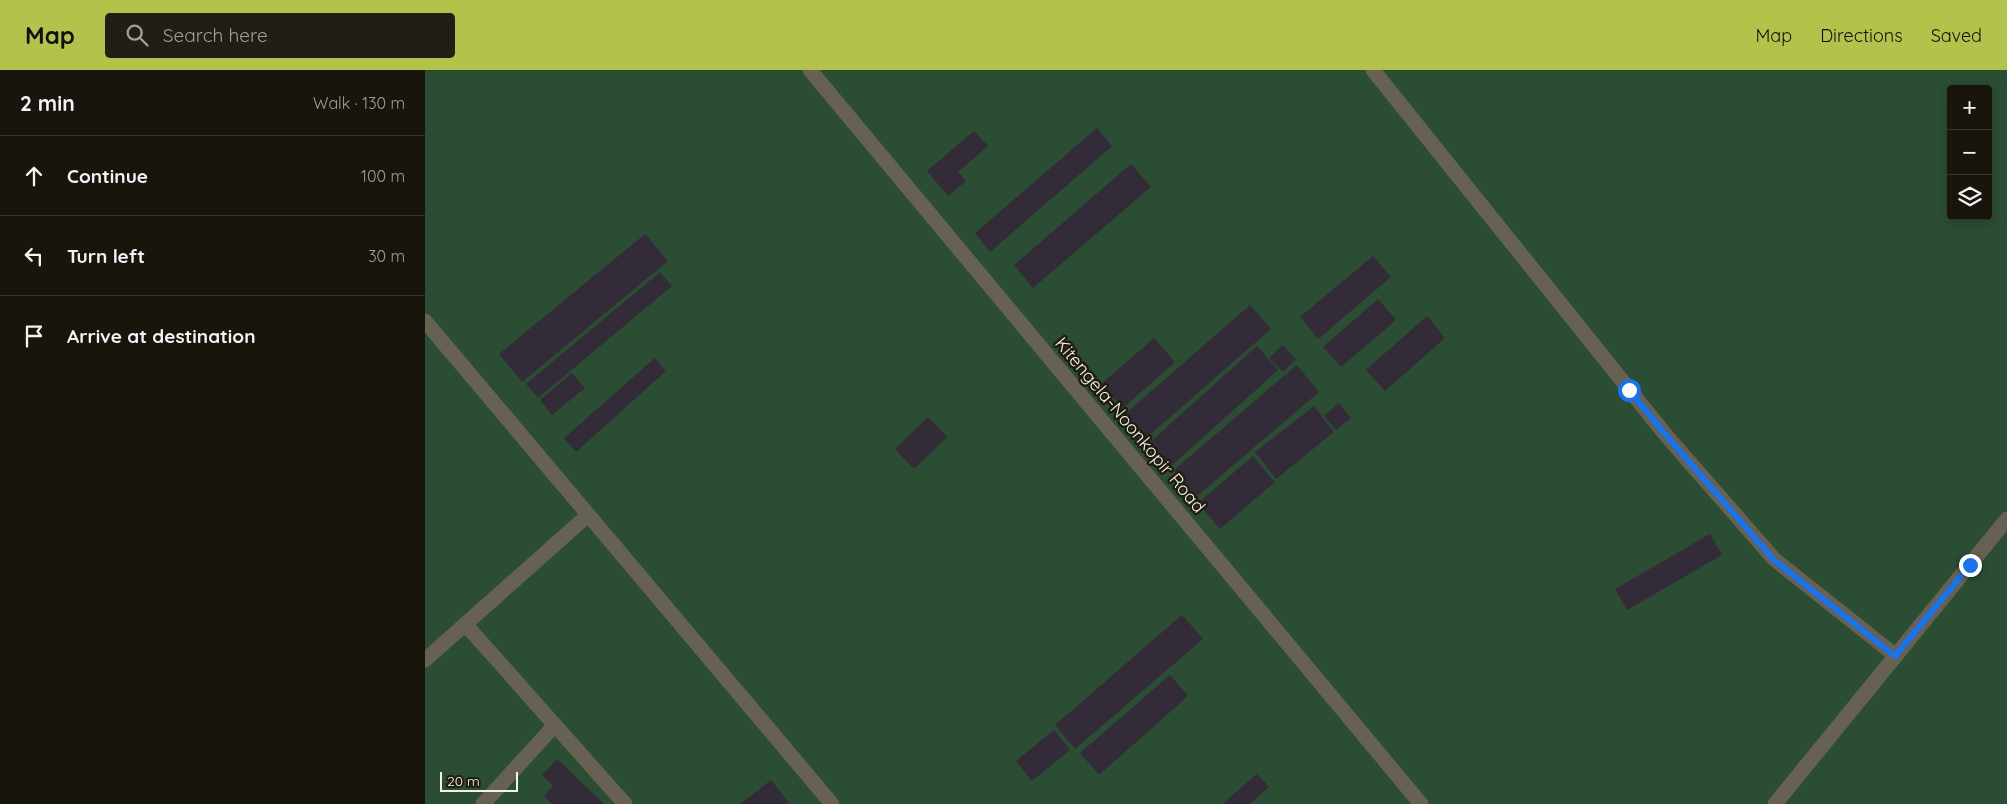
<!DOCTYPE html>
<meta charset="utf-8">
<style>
:root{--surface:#19150c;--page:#221e15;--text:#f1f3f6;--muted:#9f9f9d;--line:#37342d;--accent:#b3c24b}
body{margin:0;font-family:Quicksand,sans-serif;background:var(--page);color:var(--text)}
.controls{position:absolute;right:15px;top:15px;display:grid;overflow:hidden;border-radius:5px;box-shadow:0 2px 12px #0003}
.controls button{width:45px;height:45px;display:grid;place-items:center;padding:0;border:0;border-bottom:1px solid var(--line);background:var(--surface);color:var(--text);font:25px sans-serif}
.scale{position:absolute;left:15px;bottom:12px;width:78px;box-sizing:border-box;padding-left:5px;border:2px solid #f5f1e9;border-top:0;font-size:14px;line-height:18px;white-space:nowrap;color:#f5f1e9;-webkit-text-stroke:4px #211c10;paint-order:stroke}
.stop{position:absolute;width:15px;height:15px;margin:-11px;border:4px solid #1a73e8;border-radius:50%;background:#fff}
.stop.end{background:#1a73e8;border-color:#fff;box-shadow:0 1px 5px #0008}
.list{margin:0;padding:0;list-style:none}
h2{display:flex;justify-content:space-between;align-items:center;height:65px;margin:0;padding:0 20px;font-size:21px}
h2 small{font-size:16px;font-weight:400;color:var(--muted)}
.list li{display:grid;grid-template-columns:32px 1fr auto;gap:15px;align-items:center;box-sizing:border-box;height:80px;padding:0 20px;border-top:1px solid var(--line)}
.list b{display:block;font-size:19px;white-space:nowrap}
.list em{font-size:16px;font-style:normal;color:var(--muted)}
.icon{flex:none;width:28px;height:28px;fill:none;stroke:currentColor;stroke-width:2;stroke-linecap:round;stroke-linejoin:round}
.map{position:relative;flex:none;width:1582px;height:734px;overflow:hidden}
header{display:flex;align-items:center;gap:30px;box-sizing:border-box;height:70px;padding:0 25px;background:var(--accent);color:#111}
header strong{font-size:24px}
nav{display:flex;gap:28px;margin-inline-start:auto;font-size:18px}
.search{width:350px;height:45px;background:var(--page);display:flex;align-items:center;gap:12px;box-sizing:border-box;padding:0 18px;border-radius:5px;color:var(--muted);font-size:19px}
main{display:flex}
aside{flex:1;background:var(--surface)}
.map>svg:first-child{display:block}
</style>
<header>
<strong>Map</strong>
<div class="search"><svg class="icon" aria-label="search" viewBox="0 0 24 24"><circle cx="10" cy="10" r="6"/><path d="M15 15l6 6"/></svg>Search here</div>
<nav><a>Map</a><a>Directions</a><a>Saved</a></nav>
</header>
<main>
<aside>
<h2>2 min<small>Walk · 130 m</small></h2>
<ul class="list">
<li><svg class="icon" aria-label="ahead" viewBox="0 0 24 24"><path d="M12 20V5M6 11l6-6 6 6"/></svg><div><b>Continue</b></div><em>100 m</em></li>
<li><svg class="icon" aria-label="left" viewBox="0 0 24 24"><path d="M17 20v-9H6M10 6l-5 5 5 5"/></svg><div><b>Turn left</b></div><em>30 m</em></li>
<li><svg class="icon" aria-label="arrive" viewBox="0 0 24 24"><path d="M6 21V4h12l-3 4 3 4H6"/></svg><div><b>Arrive at destination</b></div></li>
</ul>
</aside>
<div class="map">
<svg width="1582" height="734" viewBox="0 0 1582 734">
<rect width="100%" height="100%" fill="#211c10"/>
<path fill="#2b4d33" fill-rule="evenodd" d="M0 0H1582V734H0ZM1526 19H1563V146H1526Z"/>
<path fill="#332c38" d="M672 58 687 76 565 182 550 163Z
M549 61 563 76 533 102 541 111 523 126 502 101Z
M706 94 726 117 608 218 589 195Z
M220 164 243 191 97 312 74 284Z
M948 186 966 207 893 269 875 247Z
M235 202 247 216 113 328 101 314Z
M953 229 971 250 916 297 898 277Z
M825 235 846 259 720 369 699 345Z
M1002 246 1020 268 960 321 941 300Z
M729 268 750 292 698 338 676 314Z
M858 275 871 289 858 302 844 288Z
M832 276 853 300 745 397 724 373Z
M230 288 241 301 151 382 139 368Z
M872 295 894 322 771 427 749 400Z
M147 303 160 318 127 345 115 330Z
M914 333 926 348 911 360 899 346Z
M889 336 909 362 851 409 830 382Z
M503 347 522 367 489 399 470 379Z
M828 386 850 412 795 459 773 433Z
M1285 464 1297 485 1202 540 1190 519Z
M757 545 778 569 650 679 630 655Z
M745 605 763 626 674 705 655 683Z
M629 660 645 680 607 711 591 691Z
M132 689 179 734H127L119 726 128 716 117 705Z
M832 704 844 717 825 734H797Z
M346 710 365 734H315Z"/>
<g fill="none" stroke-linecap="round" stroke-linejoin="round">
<path stroke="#676154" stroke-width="15" d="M385 0 996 734
M948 0 1240 364 1349 489 1471 586
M0 251 407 734
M41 555 200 734
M0 590 163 445
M58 734 129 656
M1350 734 1582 449"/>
</g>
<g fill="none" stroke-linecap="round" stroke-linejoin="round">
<path stroke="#1a73e8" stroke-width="6" d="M1204 320 1240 364 1349 490 1470 586 1545 495"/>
</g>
<g text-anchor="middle" stroke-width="5" stroke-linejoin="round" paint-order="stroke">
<g font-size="18" fill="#f5f1e9" stroke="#211c10">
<text transform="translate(705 355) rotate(50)" y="6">Kitengela-Noonkopir Road</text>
</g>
</g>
</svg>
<div class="controls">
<button>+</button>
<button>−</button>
<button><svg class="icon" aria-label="layers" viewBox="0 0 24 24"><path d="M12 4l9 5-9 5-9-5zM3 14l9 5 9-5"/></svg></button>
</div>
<div class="scale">20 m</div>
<div class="stop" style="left:1204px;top:320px"></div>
<div class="stop end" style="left:1545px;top:495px"></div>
</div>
</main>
